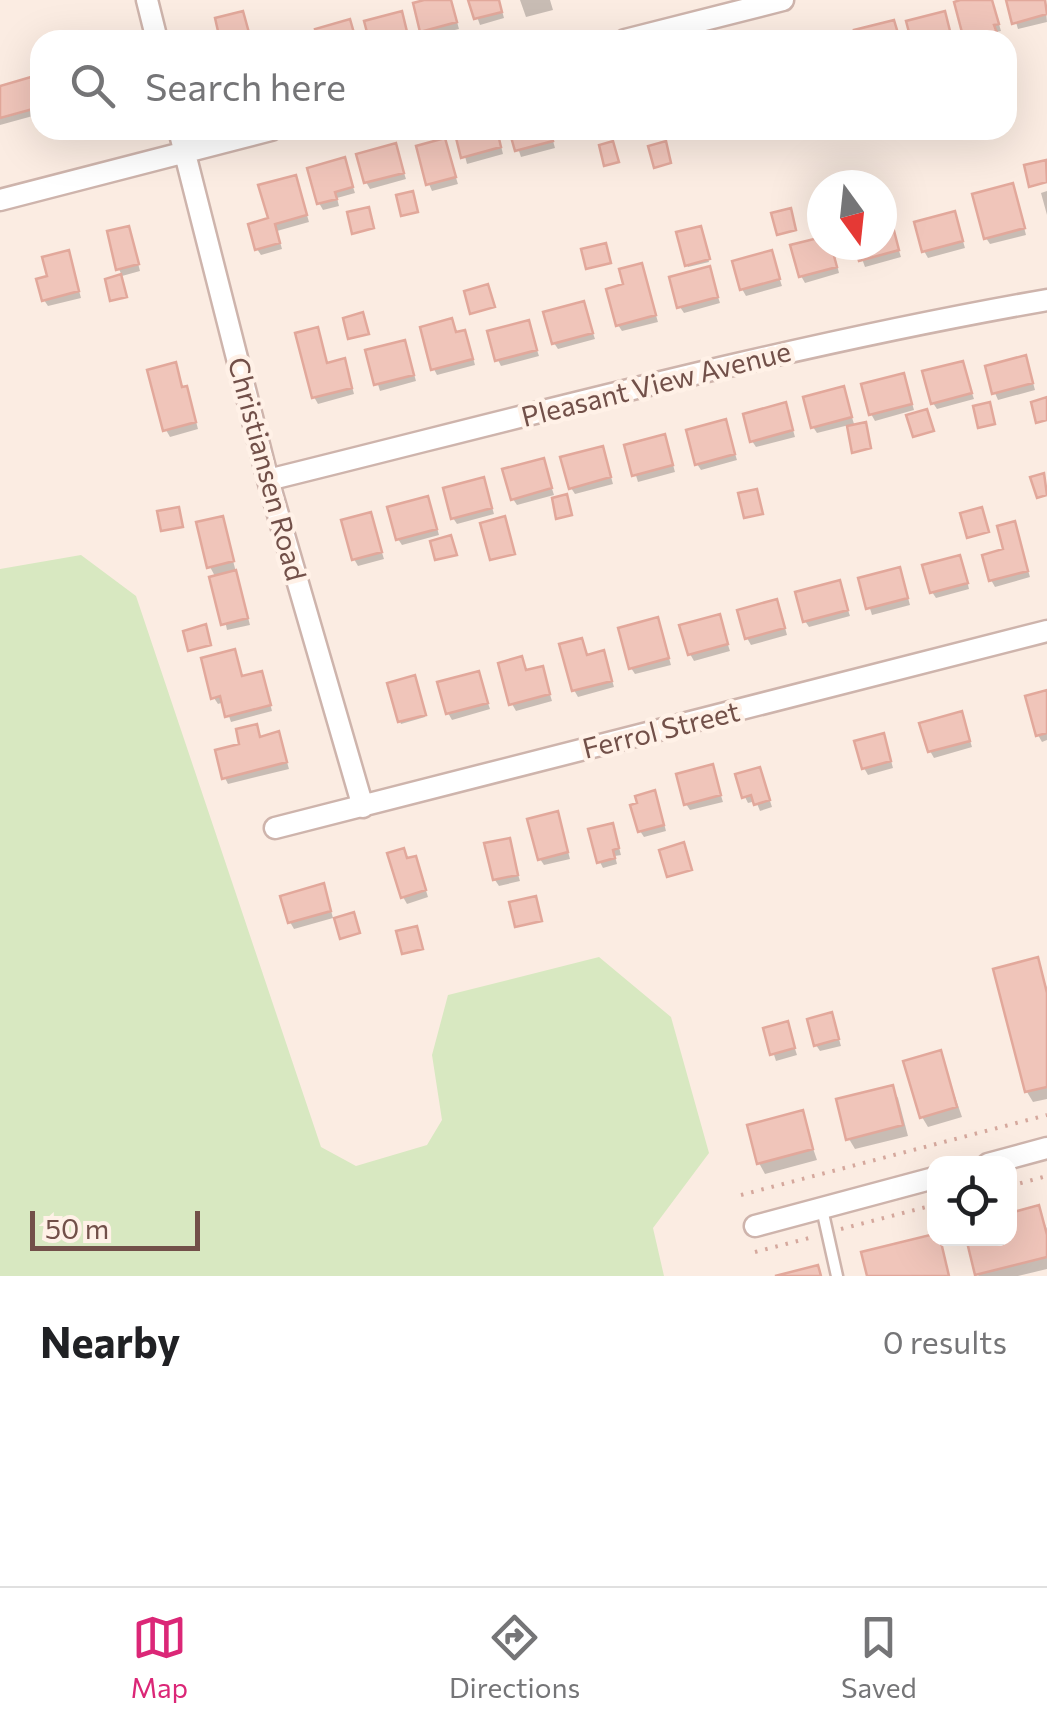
<!DOCTYPE html>
<style>
:root{--surface:#fff;--page:#f6f6f6;--text:#202124;--muted:#757577;--line:#e0e0e0;--accent:#db2777}
body{margin:0;font-family:Commissioner,sans-serif;background:var(--page);color:var(--text)}
.controls{position:absolute;right:30px;bottom:30px;display:grid;overflow:hidden;border-radius:20px;box-shadow:0 10px 40px #0002}
.controls button{width:90px;height:90px;display:grid;place-items:center;padding:0;border:0;border-bottom:2px solid var(--line);background:var(--surface);color:var(--text);font:50px sans-serif}
.compass{position:absolute;left:807px;top:170px;width:90px;height:90px;border-radius:50%;background:var(--surface);box-shadow:0 10px 40px #0002;rotate:165deg}
.scale{position:absolute;left:30px;bottom:25px;width:170px;box-sizing:border-box;padding-left:10px;border:5px solid #725049;border-top:0;font-size:28px;line-height:35px;white-space:nowrap;color:#725049;-webkit-text-stroke:8px #fff1e7;paint-order:stroke}
.list{margin:0;padding:0;list-style:none}
h2{display:flex;justify-content:space-between;align-items:center;height:130px;margin:0;padding:0 40px;font-size:42px}
h2 small{font-size:32px;font-weight:400;color:var(--muted)}
.icon{flex:none;width:55px;height:55px;fill:none;stroke:currentColor;stroke-width:2;stroke-linecap:round;stroke-linejoin:round}
.map{position:relative;flex:none;width:1047px;height:1276px;overflow:hidden}
.search{position:absolute;background:var(--surface);box-shadow:0 10px 40px #0002;left:30px;right:30px;top:30px;height:110px;display:flex;align-items:center;gap:25px;box-sizing:border-box;padding:0 35px;border-radius:30px;color:var(--muted);font-size:38px}
.sheet{height:310px;background:var(--surface)}
nav{display:flex;justify-content:space-around;align-items:center;box-sizing:border-box;height:140px;border-top:2px solid var(--line);background:var(--surface);font-size:28px;color:var(--muted)}
nav a{display:grid;justify-items:center;gap:5px}
nav .on{color:var(--accent)}
.map>svg:first-child{display:block}
</style>
<div class="map">
<svg width="1047" height="1276" viewBox="0 0 1047 1276">
<rect width="100%" height="100%" fill="#fbece2"/>
<path fill="#d8e8c1" d="M81 555 136 596 321 1147 356 1166 427 1145 442 1120 432 1055 448 995 599 957 671 1017 709 1153 653 1228 664 1276H0V569Z"/>
<path fill="#0003" d="M433 0H451L459 29 426 37 422 31Z
M471 0H499L504 18 480 25Z
M520 0H550L553 10 526 17Z
M970 0H992L1001 31 996 32 998 40H967L957 3Z
M1009 0H1045L1047 22 1018 29Z
M37 78 40 84V114L0 125V88Z
M458 130H497L503 154 467 164Z
M512 130H550L555 148 521 157Z
M565 130H603L569 139Z
M630 130H658L659 132 634 138Z
M444 141 458 184 432 191 429 184Z
M395 146 406 179 370 189 366 182Z
M344 160 355 193 337 198 339 206 323 210 319 203Z
M298 184 309 222 277 231 282 249 261 255 257 249 271 220Z
M1047 191V215L1041 193Z
M1015 192 1026 235 990 244 986 238Z
M957 221 965 248 928 258 924 251Z
M890 222 901 257 865 267 857 245H882V224Z
M701 231 709 262 688 267 687 265Z
M131 235 140 271 122 276 119 269Z
M822 239V245H832L839 273 805 283 801 276Z
M771 253 782 286 746 296 742 289Z
M71 260 81 298 48 306 44 300 50 277Z
M641 266 658 322 622 331 618 325 626 286Z
M709 269 720 303 684 313 680 307Z
M583 304 595 339 558 349 554 343Z
M451 321 457 335 464 333 468 339 475 365 437 375 434 369Z
M528 323 539 356 501 366 498 360Z
M317 330 328 365 347 368 354 394 318 404 314 397Z
M407 349 416 381 380 391 368 352Z
M962 364 974 399 937 409 933 403Z
M1028 364 1035 390 998 400 995 393Z
M178 372 183 390 189 395 198 429 170 437 166 430Z
M906 382 914 410 875 421 871 414Z
M843 389 855 427 854 450 849 425 817 433 813 427Z
M788 412 795 437 756 447 752 441Z
M725 422 737 460 701 470 697 464Z
M667 443 675 472 638 482 627 447Z
M605 455 613 484 575 494 571 488Z
M543 460 554 495 517 505 513 499Z
M486 486 494 514 457 524 453 518Z
M431 506 439 535 402 545 398 539Z
M370 515 384 559 358 566 354 559Z
M222 519 250 625 227 630 216 578 210 567Z
M1014 524 1030 577 995 587 991 580 1006 551Z
M963 564 969 589 936 598 932 592Z
M902 576 910 605 872 615 861 580Z
M839 583 850 616 809 627 805 621Z
M780 609 787 635 751 645 747 638Z
M719 617 730 651 694 661 690 654Z
M660 627 671 665 635 674 631 668Z
M587 657 606 660 614 687 578 697 574 690Z
M521 659 527 673 542 669 552 701 516 711 512 704Z
M478 674 490 709 452 720 448 713Z
M242 679 264 680 272 711 231 722 224 702 218 704 214 698Z
M415 680 425 717 401 724 400 721Z
M1047 692V740L1042 742 1038 735Z
M964 721 972 747 934 758 930 751Z
M259 734 260 739 281 741 289 769 228 784 225 778 242 745Z
M886 742 893 768 868 775 864 768Z
M712 767 723 802 690 810 686 804Z
M762 776 772 807 760 811 756 801 748 803 745 797Z
M658 800 666 831 644 837 640 831Z
M560 821 570 859 544 865 540 859Z
M615 832 621 855 615 856 617 864 603 868 600 862Z
M508 841 520 881 499 886 495 880Z
M407 861 418 865 428 897 407 904 403 897Z
M326 892 333 918 294 929 290 922Z
M1036 960 1047 988V1099L1033 1102 1027 1092 996 970Z
M834 1022 841 1046 820 1051 816 1045Z
M787 1024 797 1055 776 1061 766 1030Z
M940 1053 962 1117 928 1127 922 1117Z
M892 1088 898 1098 908 1136 855 1149 849 1139Z
M801 1113 817 1160 765 1174 759 1163Z
M1038 1208 1047 1229V1269L1018 1276H978L1010 1238V1215Z"/>
<path fill="#f0c5ba" stroke="#e2a89b" stroke-width="2.5" d="M424 0H451L457 22 420 32 413 3Z
M468 0H499L502 12 474 19Z
M960 0H992L999 24 994 25 997 33 964 40 954 2Z
M1006 0H1045L1047 14 1012 24Z
M243 11 251 40H220L215 18Z
M402 11 409 40H369L364 21Z
M945 11 952 39 911 40 906 21Z
M350 19 356 40H318L315 29Z
M894 20 900 40H857L854 30Z
M38 75 40 107 0 118V86Z
M454 130H497L501 147 461 158Z
M509 130H550L553 141 515 151Z
M445 138 456 177 426 185 416 146Z
M613 141 619 162 604 166 599 145Z
M666 141 671 163 654 168 648 146Z
M396 143 404 173 364 183 356 154Z
M345 157 353 187 335 192 337 199 317 204 307 168Z
M1046 160 1047 182 1029 187 1024 165Z
M296 175 307 215 275 224 280 243 255 250 248 224 268 218 258 185Z
M1013 183 1025 228 984 239 972 194Z
M413 191 418 212 401 216 396 195Z
M369 207 374 228 352 234 347 212Z
M791 208 796 230 777 235 771 213Z
M955 211 963 241 922 252 914 222Z
M891 219 899 250 859 261 854 245H882V221Z
M129 226 139 264 116 270 107 231Z
M701 226 710 259 685 266 676 232Z
M822 237V245H831L837 267 799 277 790 245Z
M606 243 611 263 586 269 581 249Z
M69 250 79 291 42 301 36 279 47 276 42 257Z
M772 250 780 279 740 290 732 261Z
M642 263 656 315 616 326 606 289 623 284 619 269Z
M710 266 718 297 677 308 669 277Z
M121 274 127 297 110 301 105 279Z
M488 284 495 307 470 314 464 291Z
M584 301 593 333 552 344 543 312Z
M363 312 369 334 348 339 343 318Z
M452 318 456 332 465 330 473 359 431 370 420 327Z
M529 320 537 350 495 361 487 331Z
M318 327 327 363 345 358 352 388 312 398 295 333Z
M405 340 414 375 374 385 365 350Z
M1026 355 1033 383 992 394 985 366Z
M963 361 972 393 931 404 922 371Z
M176 362 182 387 187 386 196 422 163 431 147 370Z
M904 373 912 404 869 415 861 384Z
M844 386 852 417 811 428 803 397Z
M1047 397V420L1036 423 1031 402Z
M786 402 793 430 750 442 743 414Z
M990 402 995 424 978 428 973 406Z
M927 409 934 431 913 437 906 415Z
M726 419 735 454 695 465 686 430Z
M866 422 871 448 852 453 847 426Z
M665 434 673 465 632 476 624 445Z
M603 446 611 477 569 489 560 457Z
M544 458 552 488 511 500 502 469Z
M1044 473 1047 495 1037 498 1030 477Z
M484 477 492 508 451 519 443 488Z
M757 489 763 514 744 518 738 493Z
M567 494 572 515 556 519 552 498Z
M428 496 437 529 396 540 387 507Z
M179 507 183 527 161 531 157 511Z
M982 507 989 532 967 538 960 513Z
M371 512 382 552 352 560 341 520Z
M223 516 234 561 207 568 196 522Z
M505 516 515 554 490 560 480 523Z
M1015 521 1028 571 989 581 982 555 1003 549 997 526Z
M451 535 457 555 435 560 430 541Z
M960 555 968 583 930 593 922 565Z
M900 567 908 598 866 609 858 578Z
M236 570 248 618 221 625 209 577Z
M840 580 848 610 803 622 795 592Z
M777 599 785 628 745 639 737 610Z
M720 614 728 644 688 655 679 625Z
M658 617 669 658 629 669 618 628Z
M206 624 211 645 188 651 183 631Z
M582 638 587 655 604 650 612 681 572 691 559 644Z
M235 649 242 676 262 671 271 705 225 717 220 696 211 699 201 658Z
M522 656 526 670 543 666 550 694 509 705 498 663Z
M479 671 488 703 446 714 437 682Z
M415 675 426 715 398 722 387 683Z
M1047 690V733L1036 736 1025 696Z
M962 711 970 741 928 752 919 723Z
M257 724 260 737 279 731 287 762 222 779 215 750 239 744 236 729Z
M884 733 891 761 862 769 854 741Z
M713 764 721 795 684 805 676 774Z
M760 767 770 800 754 805 751 795 742 798 735 774Z
M655 790 664 825 638 832 630 805 637 803 635 796Z
M558 811 568 852 538 860 527 819Z
M613 823 619 848 613 850 615 858 597 863 588 829Z
M510 838 518 875 493 880 484 843Z
M684 842 692 870 667 877 659 850Z
M404 848 407 858 416 856 426 890 401 898 387 853Z
M324 883 331 911 288 923 280 896Z
M536 896 542 921 515 927 509 902Z
M354 912 360 933 340 939 334 918Z
M417 926 423 949 402 954 396 931Z
M1038 957 1047 993V1087L1025 1092 993 969Z
M832 1012 839 1039 814 1046 807 1019Z
M788 1021 795 1048 770 1055 763 1028Z
M941 1050 957 1107 920 1118 903 1061Z
M893 1085 903 1125 846 1140 836 1099Z
M803 1110 813 1149 757 1164 747 1125Z
M1039 1205 1047 1235V1257L975 1275 966 1238H1010V1213Z
M934 1234V1238H940L949 1276H867L861 1252Z
M818 1265 821 1276H775Z"/>
<g fill="none" stroke-linecap="round" stroke-linejoin="round">
<defs>
<path id="service" d="M822 1209 837 1276"/>
<path id="minor" d="M147 0 157 40
M625 40 783 0
M179 130 268 480 363 807
M0 200 271 130
M268 480C527 416 784 346 1047 300
M275 828 1047 631
M988 1164 1047 1148
M755 1226 934 1178"/>
</defs>
<use href="#service" stroke="#ceb4ac" stroke-width="15"/>
<use href="#minor" stroke="#ceb4ac" stroke-width="25"/>
<path stroke="#d5a89d" stroke-width="4" stroke-dasharray="2.5 8" stroke-linecap="butt" d="M1010 1186 1047 1176
M741 1195 1047 1115
M841 1229 934 1205
M755 1252 813 1237"/>
<use href="#service" stroke="#fff" stroke-width="10"/>
<use href="#minor" stroke="#fff" stroke-width="20"/>
</g>
<g text-anchor="middle" stroke-width="9" stroke-linejoin="round" paint-order="stroke">
<g font-size="28" fill="#725049" stroke="#fff1e7">
<text transform="translate(656 384) rotate(-14)" y="10">Pleasant View Avenue</text>
<text transform="translate(267 469) rotate(75)" y="10">Christiansen Road</text>
<text transform="translate(661 730) rotate(-14)" y="10">Ferrol Street</text>
</g>
</g>
</svg>
<div class="controls">
<button><svg class="icon" aria-label="locate" viewBox="0 0 24 24"><circle cx="12" cy="12" r="6"/><path d="M12 2v4M12 18v4M2 12h4M18 12h4"/></svg></button>
</div>
<svg class="compass" viewBox="-18 -18 36 36"><path d="M0-13l5 13h-10z" fill="#e53935"/><path d="M0 13l5-13h-10z" fill="#757577"/></svg>
<div class="scale">50 m</div>
<div class="search"><svg class="icon" aria-label="search" viewBox="0 0 24 24"><circle cx="10" cy="10" r="6"/><path d="M15 15l6 6"/></svg>Search here</div>
</div>
<section class="sheet">
<h2>Nearby<small>0 results</small></h2>
<ul class="list">
</ul>
</section>
<nav>
<a class="on"><svg class="icon" aria-label="map" viewBox="0 0 24 24"><path d="M3 6l6-2 6 2 6-2v14l-6 2-6-2-6 2zM9 4v14M15 6v14"/></svg>Map</a>
<a><svg class="icon" aria-label="directions" viewBox="0 0 24 24"><path d="M12 3l9 9-9 9-9-9zM9 14v-3h6M13 9l2 2-2 2"/></svg>Directions</a>
<a><svg class="icon" aria-label="saved" viewBox="0 0 24 24"><path d="M7 4h10v16l-5-4-5 4z"/></svg>Saved</a>
</nav>
